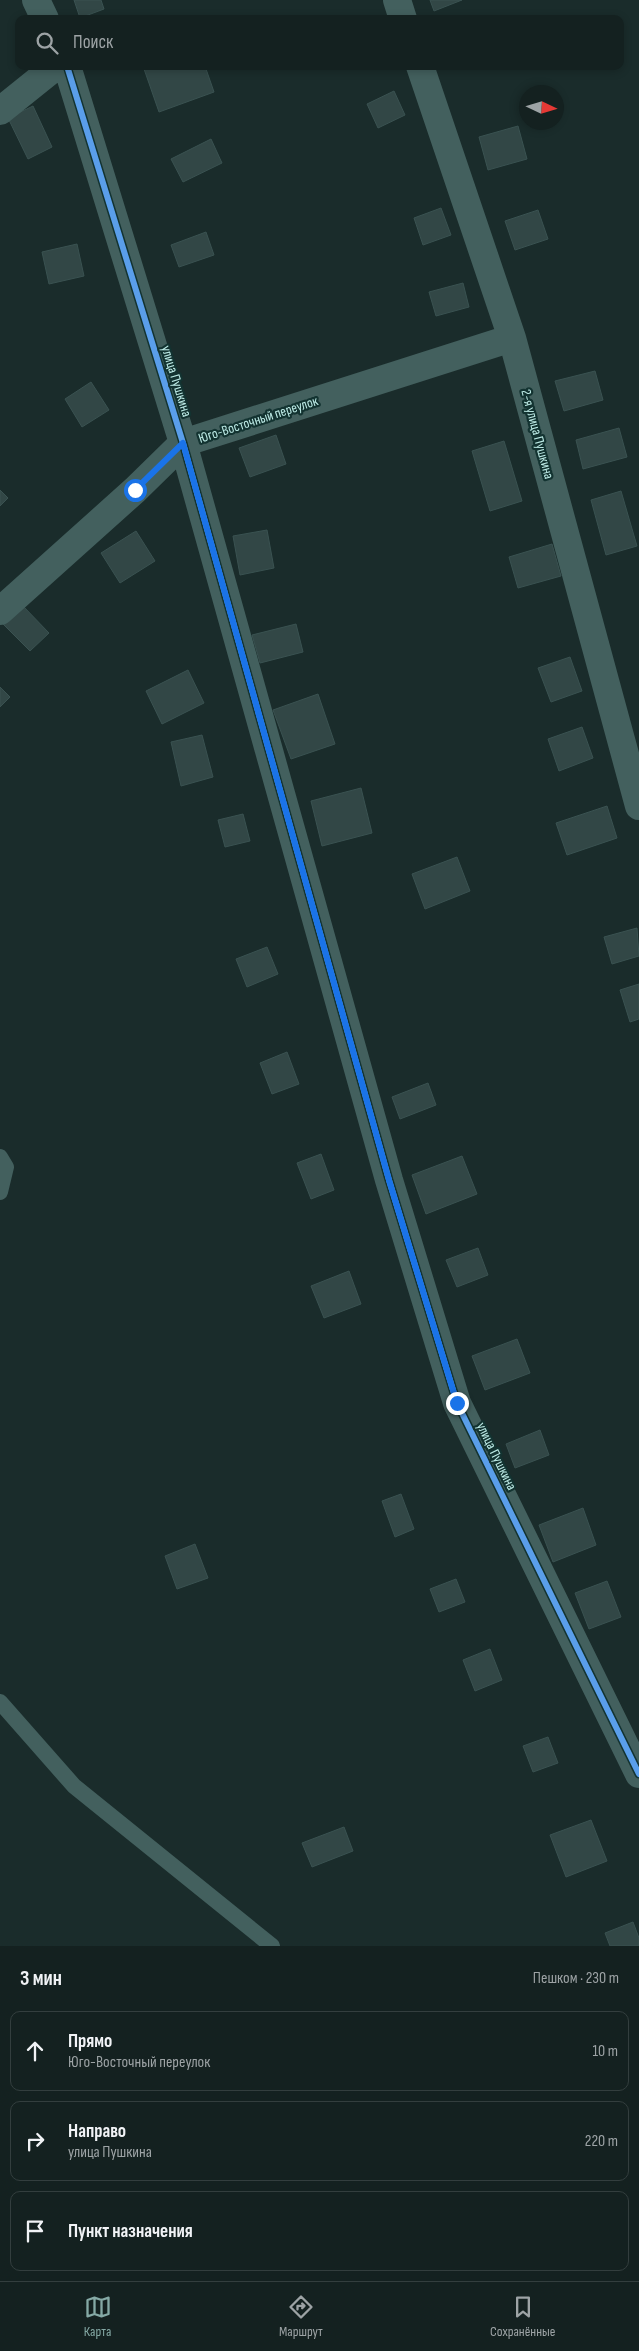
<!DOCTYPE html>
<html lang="ru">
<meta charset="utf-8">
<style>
:root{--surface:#142120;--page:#212e2d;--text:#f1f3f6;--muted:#9da3a5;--line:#333e3e;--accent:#85a9a5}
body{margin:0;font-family:"Sofia Sans Condensed",sans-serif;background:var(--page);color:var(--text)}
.compass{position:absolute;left:519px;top:85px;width:45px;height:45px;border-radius:50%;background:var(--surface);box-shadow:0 2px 8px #0003;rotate:94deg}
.stop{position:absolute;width:15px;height:15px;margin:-11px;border:4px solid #1a73e8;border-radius:50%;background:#fff}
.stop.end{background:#1a73e8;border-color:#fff;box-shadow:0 1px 5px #0008}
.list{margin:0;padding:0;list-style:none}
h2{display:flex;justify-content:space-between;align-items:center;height:65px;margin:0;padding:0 20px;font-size:21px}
h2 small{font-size:16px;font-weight:400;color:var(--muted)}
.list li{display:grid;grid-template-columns:32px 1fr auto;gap:15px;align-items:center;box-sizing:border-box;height:80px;margin:0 10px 10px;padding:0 10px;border:1px solid var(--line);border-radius:10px}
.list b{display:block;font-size:19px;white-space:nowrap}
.list p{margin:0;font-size:16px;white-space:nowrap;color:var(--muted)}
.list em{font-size:16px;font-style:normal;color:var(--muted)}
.icon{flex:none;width:28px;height:28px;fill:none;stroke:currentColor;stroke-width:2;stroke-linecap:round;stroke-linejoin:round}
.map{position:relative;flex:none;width:639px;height:1946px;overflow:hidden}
.search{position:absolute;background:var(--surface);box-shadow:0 2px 8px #0003;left:15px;right:15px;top:15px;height:55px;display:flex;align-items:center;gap:12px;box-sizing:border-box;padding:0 18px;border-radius:10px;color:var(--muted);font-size:19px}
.sheet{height:335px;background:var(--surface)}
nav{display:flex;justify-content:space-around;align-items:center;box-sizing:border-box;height:70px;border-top:1px solid var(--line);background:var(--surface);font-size:14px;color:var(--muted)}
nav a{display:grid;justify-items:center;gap:2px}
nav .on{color:var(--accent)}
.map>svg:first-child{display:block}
</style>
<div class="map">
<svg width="639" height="1946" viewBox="0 0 639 1946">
<rect width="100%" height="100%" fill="#1a2c2b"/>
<path fill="#324746" stroke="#3a5251" d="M74 0H101L104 9 80 18Z
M430 0H462L434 11Z
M143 66H205L214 92 159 112Z
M394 91 405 115 378 128 367 104Z
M33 106 52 147 28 159 8 118Z
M518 126 527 159 488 170 479 137Z
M211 139 222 163 183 182 171 159Z
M441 208 451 235 423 245 414 218Z
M538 210 548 239 515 250 505 221Z
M206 232 214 255 179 267 171 245Z
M77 244 84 276 49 284 42 252Z
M463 283 469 307 436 316 429 292Z
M595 371 603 400 564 411 555 381Z
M91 382 109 410 82 427 65 399Z
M619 428 627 457 583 469 576 440Z
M276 435 286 464 250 477 239 448Z
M504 441 522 501 490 511 472 451Z
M0 490 8 498 0 506Z
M621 491 637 546 606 555 591 500Z
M267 530 274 568 240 575 233 536Z
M136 531 155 561 120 583 101 553Z
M552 544 561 576 518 588 509 557Z
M22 605 49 633 30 651 3 624Z
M296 624 303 652 260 663 252 635Z
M570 657 582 691 551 702 538 668Z
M188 670 204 703 162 724 146 691Z
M0 687 10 697 0 707Z
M318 694 335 744 291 759 273 710Z
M582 727 593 758 559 771 548 739Z
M202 735 213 777 181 786 171 742Z
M361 788 372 833 322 846 311 801Z
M607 806 617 838 567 855 556 823Z
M243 814 250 841 225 847 218 820Z
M457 857 470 891 425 909 412 874Z
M637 928 639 956 612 964 604 937Z
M267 947 278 974 247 987 236 959Z
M639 984V1019L630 1022 620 990Z
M287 1052 299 1084 272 1094 260 1063Z
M428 1083 436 1105 400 1119 392 1097Z
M321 1154 334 1190 311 1199 297 1163Z
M462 1156 477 1194 426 1214 412 1175Z
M478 1248 488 1275 457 1287 446 1260Z
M349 1271 361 1304 324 1318 311 1286Z
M517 1339 530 1373 485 1390 472 1356Z
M540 1430 549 1455 515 1468 506 1444Z
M401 1494 414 1529 395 1537 382 1501Z
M583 1508 596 1545 553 1562 539 1525Z
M195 1544 208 1578 177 1589 165 1556Z
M456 1579 465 1602 439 1612 430 1589Z
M607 1581 621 1617 589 1629 575 1593Z
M490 1649 502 1680 475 1691 463 1660Z
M548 1737 558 1763 533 1772 523 1746Z
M591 1820 607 1861 566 1877 550 1835Z
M344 1827 353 1851 312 1867 302 1843Z
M633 1922 639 1938V1946H610L605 1933Z"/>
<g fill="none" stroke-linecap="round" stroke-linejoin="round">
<path stroke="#43605e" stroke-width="16" d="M0 1157 6 1167 0 1192
M0 1702 74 1786 272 1946"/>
<path stroke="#43605e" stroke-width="28" d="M36 0 45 19
M397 0 403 19
M67 66 183 443 389 1180 457 1403 639 1774
M420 66 512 338 639 806
M0 111 56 66
M0 611 135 490 183 443 512 338"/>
<defs>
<path id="cycleway" d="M67 66 183 443 389 1180 457 1403 639 1774"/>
</defs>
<use href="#cycleway" stroke="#133331" stroke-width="9"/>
<use href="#cycleway" stroke="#5a9eea" stroke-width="6"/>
</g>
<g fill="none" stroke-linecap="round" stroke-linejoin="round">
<path stroke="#1a73e8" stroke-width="6" d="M135 490 183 443 389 1180 457 1403"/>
</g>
<g text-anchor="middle" stroke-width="4.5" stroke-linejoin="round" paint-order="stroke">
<g font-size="14" fill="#beece7" stroke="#133331">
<text transform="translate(177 381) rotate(73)" y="5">улица Пушкина</text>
<text transform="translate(258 419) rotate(-18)" y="5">Юго-Восточный переулок</text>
<text transform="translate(538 434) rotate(75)" y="5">2-я улица Пушкина</text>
<text transform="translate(497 1456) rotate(64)" y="5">улица Пушкина</text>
</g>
</g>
</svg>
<svg class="compass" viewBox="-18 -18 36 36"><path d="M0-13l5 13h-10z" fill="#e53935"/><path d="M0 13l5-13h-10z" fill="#9da3a5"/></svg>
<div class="stop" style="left:135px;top:490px"></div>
<div class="stop end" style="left:457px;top:1403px"></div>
<div class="search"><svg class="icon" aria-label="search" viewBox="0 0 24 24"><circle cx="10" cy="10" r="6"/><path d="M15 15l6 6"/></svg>Поиск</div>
</div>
<section class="sheet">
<h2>3 мин<small>Пешком · 230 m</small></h2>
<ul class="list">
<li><svg class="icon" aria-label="ahead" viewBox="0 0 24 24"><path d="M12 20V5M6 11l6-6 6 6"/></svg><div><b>Прямо</b><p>Юго-Восточный переулок</p></div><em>10 m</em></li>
<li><svg class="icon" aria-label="right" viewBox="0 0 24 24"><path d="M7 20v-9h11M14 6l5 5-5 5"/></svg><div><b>Направо</b><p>улица Пушкина</p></div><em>220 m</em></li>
<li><svg class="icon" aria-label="arrive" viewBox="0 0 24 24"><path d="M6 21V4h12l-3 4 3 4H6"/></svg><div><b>Пункт назначения</b></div></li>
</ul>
</section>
<nav>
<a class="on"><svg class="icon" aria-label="map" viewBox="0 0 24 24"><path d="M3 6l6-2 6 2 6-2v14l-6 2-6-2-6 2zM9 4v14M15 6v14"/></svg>Карта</a>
<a><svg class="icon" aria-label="directions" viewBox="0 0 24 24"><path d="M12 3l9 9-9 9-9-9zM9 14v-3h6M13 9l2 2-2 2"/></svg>Маршрут</a>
<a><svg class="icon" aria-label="saved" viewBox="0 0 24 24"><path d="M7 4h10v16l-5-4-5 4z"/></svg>Сохранённые</a>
</nav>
